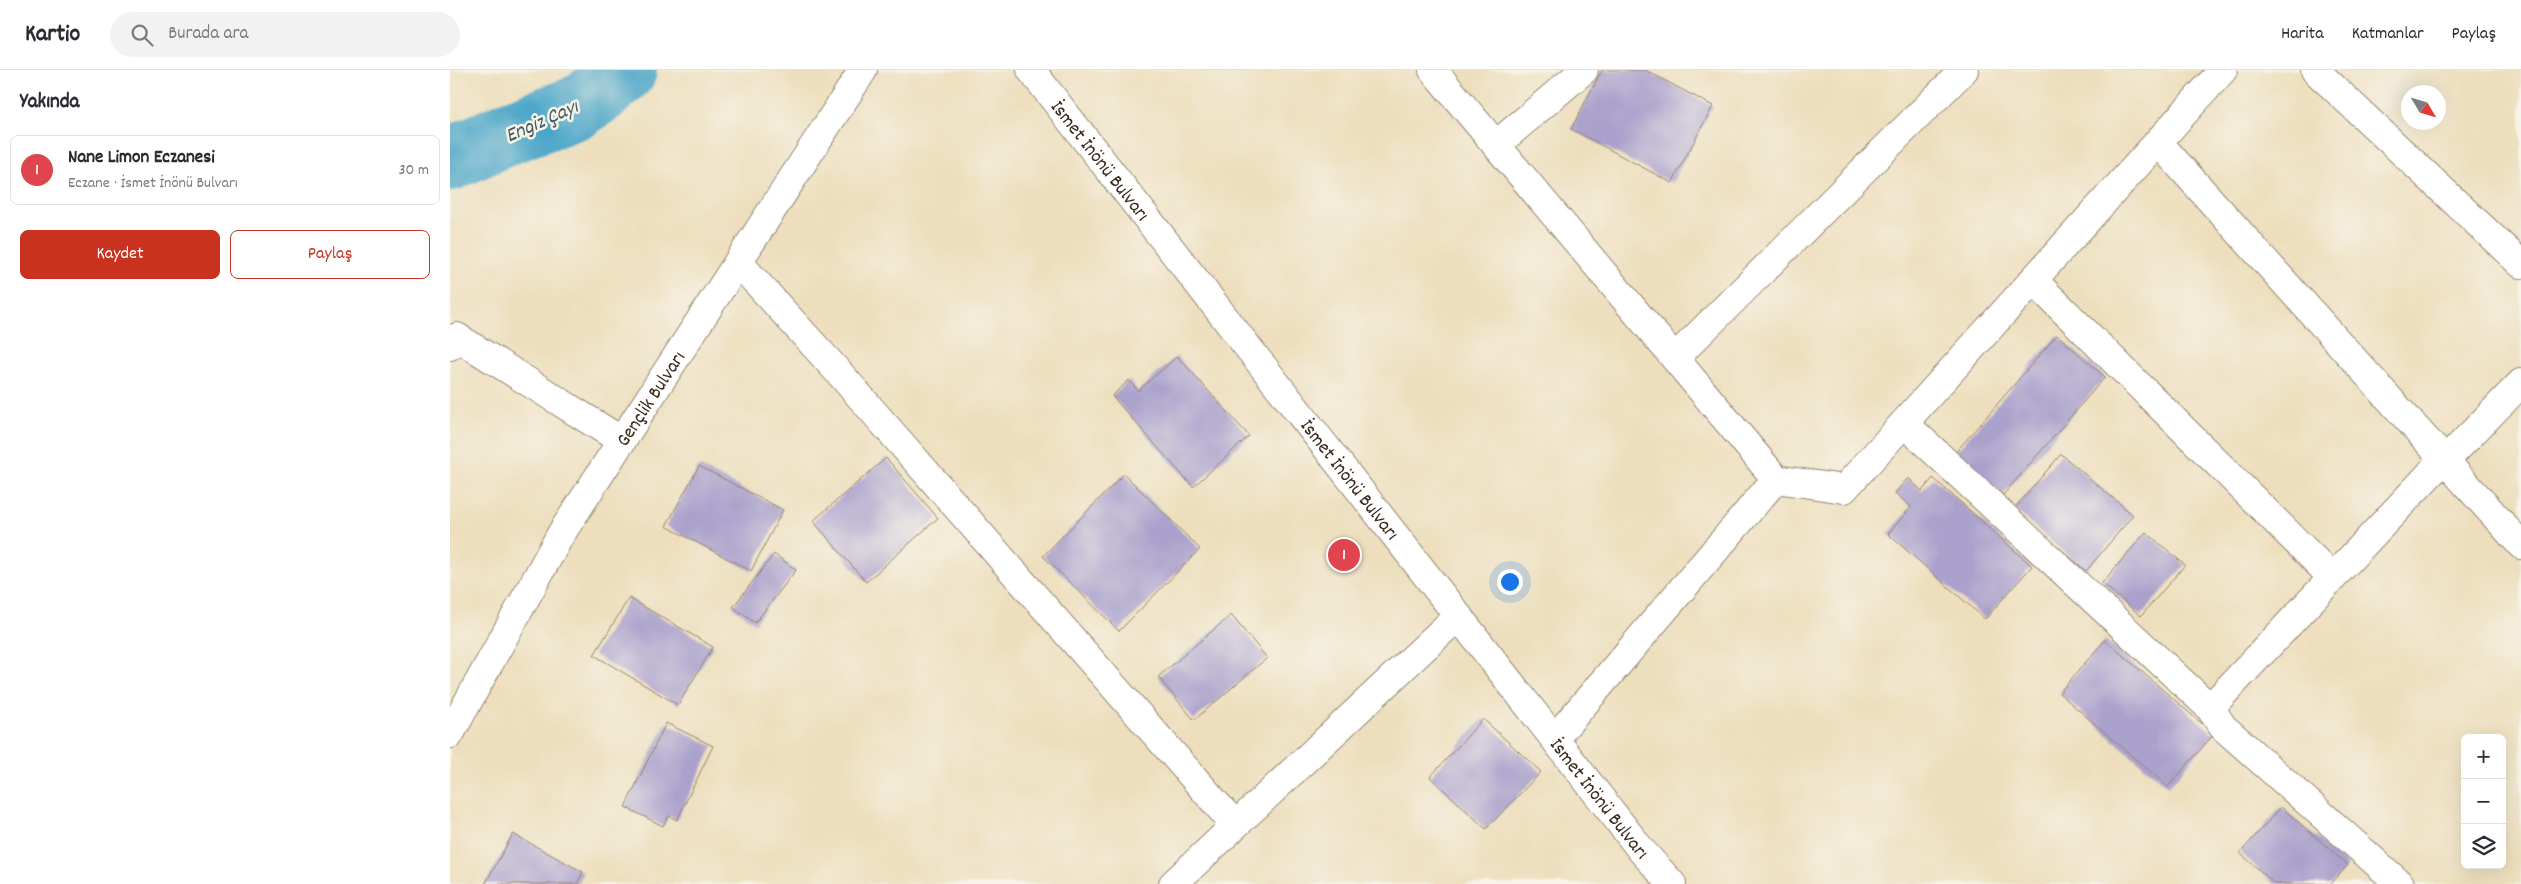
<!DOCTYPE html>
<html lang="tr">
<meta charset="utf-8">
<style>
:root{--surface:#fff;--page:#f2f2f3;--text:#2b2b33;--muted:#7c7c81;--line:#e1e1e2;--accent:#c8321e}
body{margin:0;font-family:Dekko,sans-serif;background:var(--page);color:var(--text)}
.controls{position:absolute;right:15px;bottom:15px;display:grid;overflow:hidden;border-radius:8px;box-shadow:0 5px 20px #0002}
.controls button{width:45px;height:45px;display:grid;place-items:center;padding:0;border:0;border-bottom:1px solid var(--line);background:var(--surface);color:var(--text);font:25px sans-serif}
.compass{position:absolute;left:1951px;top:15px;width:45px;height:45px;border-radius:50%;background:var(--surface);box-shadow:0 5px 20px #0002;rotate:128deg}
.you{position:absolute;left:1059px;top:511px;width:18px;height:18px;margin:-12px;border:4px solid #fff;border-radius:50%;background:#1a73e8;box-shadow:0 0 0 8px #1a73e833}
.badge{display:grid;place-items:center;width:32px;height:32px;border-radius:50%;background:var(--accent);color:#fff;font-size:16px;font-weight:700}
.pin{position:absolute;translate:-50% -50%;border:2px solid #fff;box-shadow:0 1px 5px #0006}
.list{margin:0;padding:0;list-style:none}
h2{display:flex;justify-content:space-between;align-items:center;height:65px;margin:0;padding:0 20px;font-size:21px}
h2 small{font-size:16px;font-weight:400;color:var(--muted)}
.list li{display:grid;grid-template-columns:32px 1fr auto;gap:15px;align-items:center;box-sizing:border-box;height:70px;margin:0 10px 10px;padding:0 10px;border:1px solid var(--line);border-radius:8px}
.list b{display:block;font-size:19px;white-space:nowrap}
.list p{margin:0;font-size:16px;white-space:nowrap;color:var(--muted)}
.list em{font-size:16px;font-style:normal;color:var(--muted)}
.actions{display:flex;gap:10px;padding:15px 20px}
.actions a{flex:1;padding:11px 0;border:1px solid var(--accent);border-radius:8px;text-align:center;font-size:18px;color:var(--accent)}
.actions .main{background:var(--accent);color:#fff}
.icon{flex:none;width:28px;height:28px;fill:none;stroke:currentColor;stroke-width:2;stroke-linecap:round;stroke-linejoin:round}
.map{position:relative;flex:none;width:2071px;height:814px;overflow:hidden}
header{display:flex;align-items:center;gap:30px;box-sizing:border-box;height:70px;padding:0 25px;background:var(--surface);border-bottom:1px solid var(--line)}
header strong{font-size:24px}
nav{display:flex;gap:28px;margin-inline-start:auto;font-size:18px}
.search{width:350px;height:45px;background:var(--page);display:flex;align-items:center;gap:12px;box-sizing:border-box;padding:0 18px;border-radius:28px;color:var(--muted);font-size:19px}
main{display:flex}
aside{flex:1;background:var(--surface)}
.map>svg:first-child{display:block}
</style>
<header>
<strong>Kartio</strong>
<div class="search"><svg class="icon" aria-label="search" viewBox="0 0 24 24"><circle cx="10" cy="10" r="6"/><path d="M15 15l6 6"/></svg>Burada ara</div>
<nav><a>Harita</a><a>Katmanlar</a><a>Paylaş</a></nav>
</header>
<main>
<aside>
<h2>Yakında<small></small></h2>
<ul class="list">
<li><span class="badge" style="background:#e0444e">1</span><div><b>Nane Limon Eczanesi</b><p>Eczane · İsmet İnönü Bulvarı</p></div><em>30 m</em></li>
</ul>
<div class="actions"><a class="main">Kaydet</a><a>Paylaş</a></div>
</aside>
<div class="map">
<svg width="2071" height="814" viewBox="0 0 2071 814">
<rect width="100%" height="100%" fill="#f7f3e8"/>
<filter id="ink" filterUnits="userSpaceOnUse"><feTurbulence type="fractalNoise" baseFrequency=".02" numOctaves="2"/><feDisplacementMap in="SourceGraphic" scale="10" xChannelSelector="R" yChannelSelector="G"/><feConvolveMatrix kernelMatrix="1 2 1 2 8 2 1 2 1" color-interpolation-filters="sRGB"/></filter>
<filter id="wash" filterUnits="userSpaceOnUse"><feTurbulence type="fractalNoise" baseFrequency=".0096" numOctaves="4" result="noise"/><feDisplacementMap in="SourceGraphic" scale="20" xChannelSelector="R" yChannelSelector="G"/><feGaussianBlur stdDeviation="1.12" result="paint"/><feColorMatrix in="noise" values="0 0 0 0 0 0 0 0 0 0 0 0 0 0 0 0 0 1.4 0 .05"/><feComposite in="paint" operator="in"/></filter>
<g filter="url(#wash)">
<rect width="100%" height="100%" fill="#eddfbd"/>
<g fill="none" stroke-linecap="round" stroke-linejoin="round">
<path stroke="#4aa5c8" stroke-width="64" d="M0 89 60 62 128 37 153 20 175 0"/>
</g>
<g id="blocks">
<path fill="#aaa1cc" d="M1152 0H1195L1263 36 1222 113 1121 59Z
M1607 265 1655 307 1553 425 1505 383Z
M727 286 799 366 743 417 662 326 679 310 688 321Z
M1611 384 1683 445 1636 501 1564 439Z
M436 388 488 448 416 512 363 451Z
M249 396 333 440 301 501 216 456Z
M674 404 750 479 669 561 593 486Z
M1458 408 1472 421 1483 408 1582 496 1535 549 1438 464 1461 437 1445 423Z
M1696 462 1735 495 1691 546 1652 513Z
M324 484 346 500 305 553 283 537Z
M179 528 263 577 228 635 144 585Z
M781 545 817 588 744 650 708 607Z
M1655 570 1764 664 1718 717 1609 623Z
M1033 649 1091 702 1036 759 980 707Z
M216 653 263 676 227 750 219 746 213 756 175 737Z
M1831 737 1898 795 1881 814H1825L1790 783Z
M63 764 133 802 127 814H35Z"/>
</g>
</g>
<g filter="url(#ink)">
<use href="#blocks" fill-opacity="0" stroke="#94846e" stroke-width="1"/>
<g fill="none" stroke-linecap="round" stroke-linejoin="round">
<defs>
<g id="minor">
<path id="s1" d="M581 0 1192 781 1222 814"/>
<path d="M983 0 1326 409 1394 419 1773 0"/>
<path d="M1865 0 2071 194"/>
<path d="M1708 72 2071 475"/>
<path d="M1046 75 1134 0"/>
<path d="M288 192 392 306 785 755"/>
<path d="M1583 210 1883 508"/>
<path d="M0 276 7 267 172 371"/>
<path d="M1225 288 1514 0"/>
<path d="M1454 353 1760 638 1773 657 1950 814"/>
<path d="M1760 638 1994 389 1995 391 2071 313"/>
<path id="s2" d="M0 664 111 464 413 0"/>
<path d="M1105 668 1326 409"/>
<path d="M723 814 1008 546"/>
</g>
</defs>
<use href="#minor" stroke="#94846e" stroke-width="30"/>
<use href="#minor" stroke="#fff" stroke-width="28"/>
</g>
</g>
<g text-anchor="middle" stroke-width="5" stroke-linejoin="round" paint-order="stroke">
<g font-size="20" fill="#3b2a1e" stroke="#f7f3e8">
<text dy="7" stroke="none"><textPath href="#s1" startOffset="114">İsmet İnönü Bulvarı</textPath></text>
<text dy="7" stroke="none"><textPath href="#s2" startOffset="391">Gençlik Bulvarı</textPath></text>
<text dy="7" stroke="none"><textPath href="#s1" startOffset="519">İsmet İnönü Bulvarı</textPath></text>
<text dy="7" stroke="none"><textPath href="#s1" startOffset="924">İsmet İnönü Bulvarı</textPath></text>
</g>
<g font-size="21" font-style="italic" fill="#415b62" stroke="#f7f3e8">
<text transform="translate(91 50) rotate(-24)" y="7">Engiz Çayı</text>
</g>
</g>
</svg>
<div class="controls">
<button>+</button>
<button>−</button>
<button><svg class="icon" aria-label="layers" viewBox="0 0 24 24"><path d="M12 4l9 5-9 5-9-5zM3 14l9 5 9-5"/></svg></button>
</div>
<svg class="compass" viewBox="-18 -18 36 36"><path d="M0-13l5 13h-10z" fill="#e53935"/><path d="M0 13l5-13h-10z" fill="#7c7c81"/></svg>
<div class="you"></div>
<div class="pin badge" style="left:894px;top:485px;background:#e0444e">1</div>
</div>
</main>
